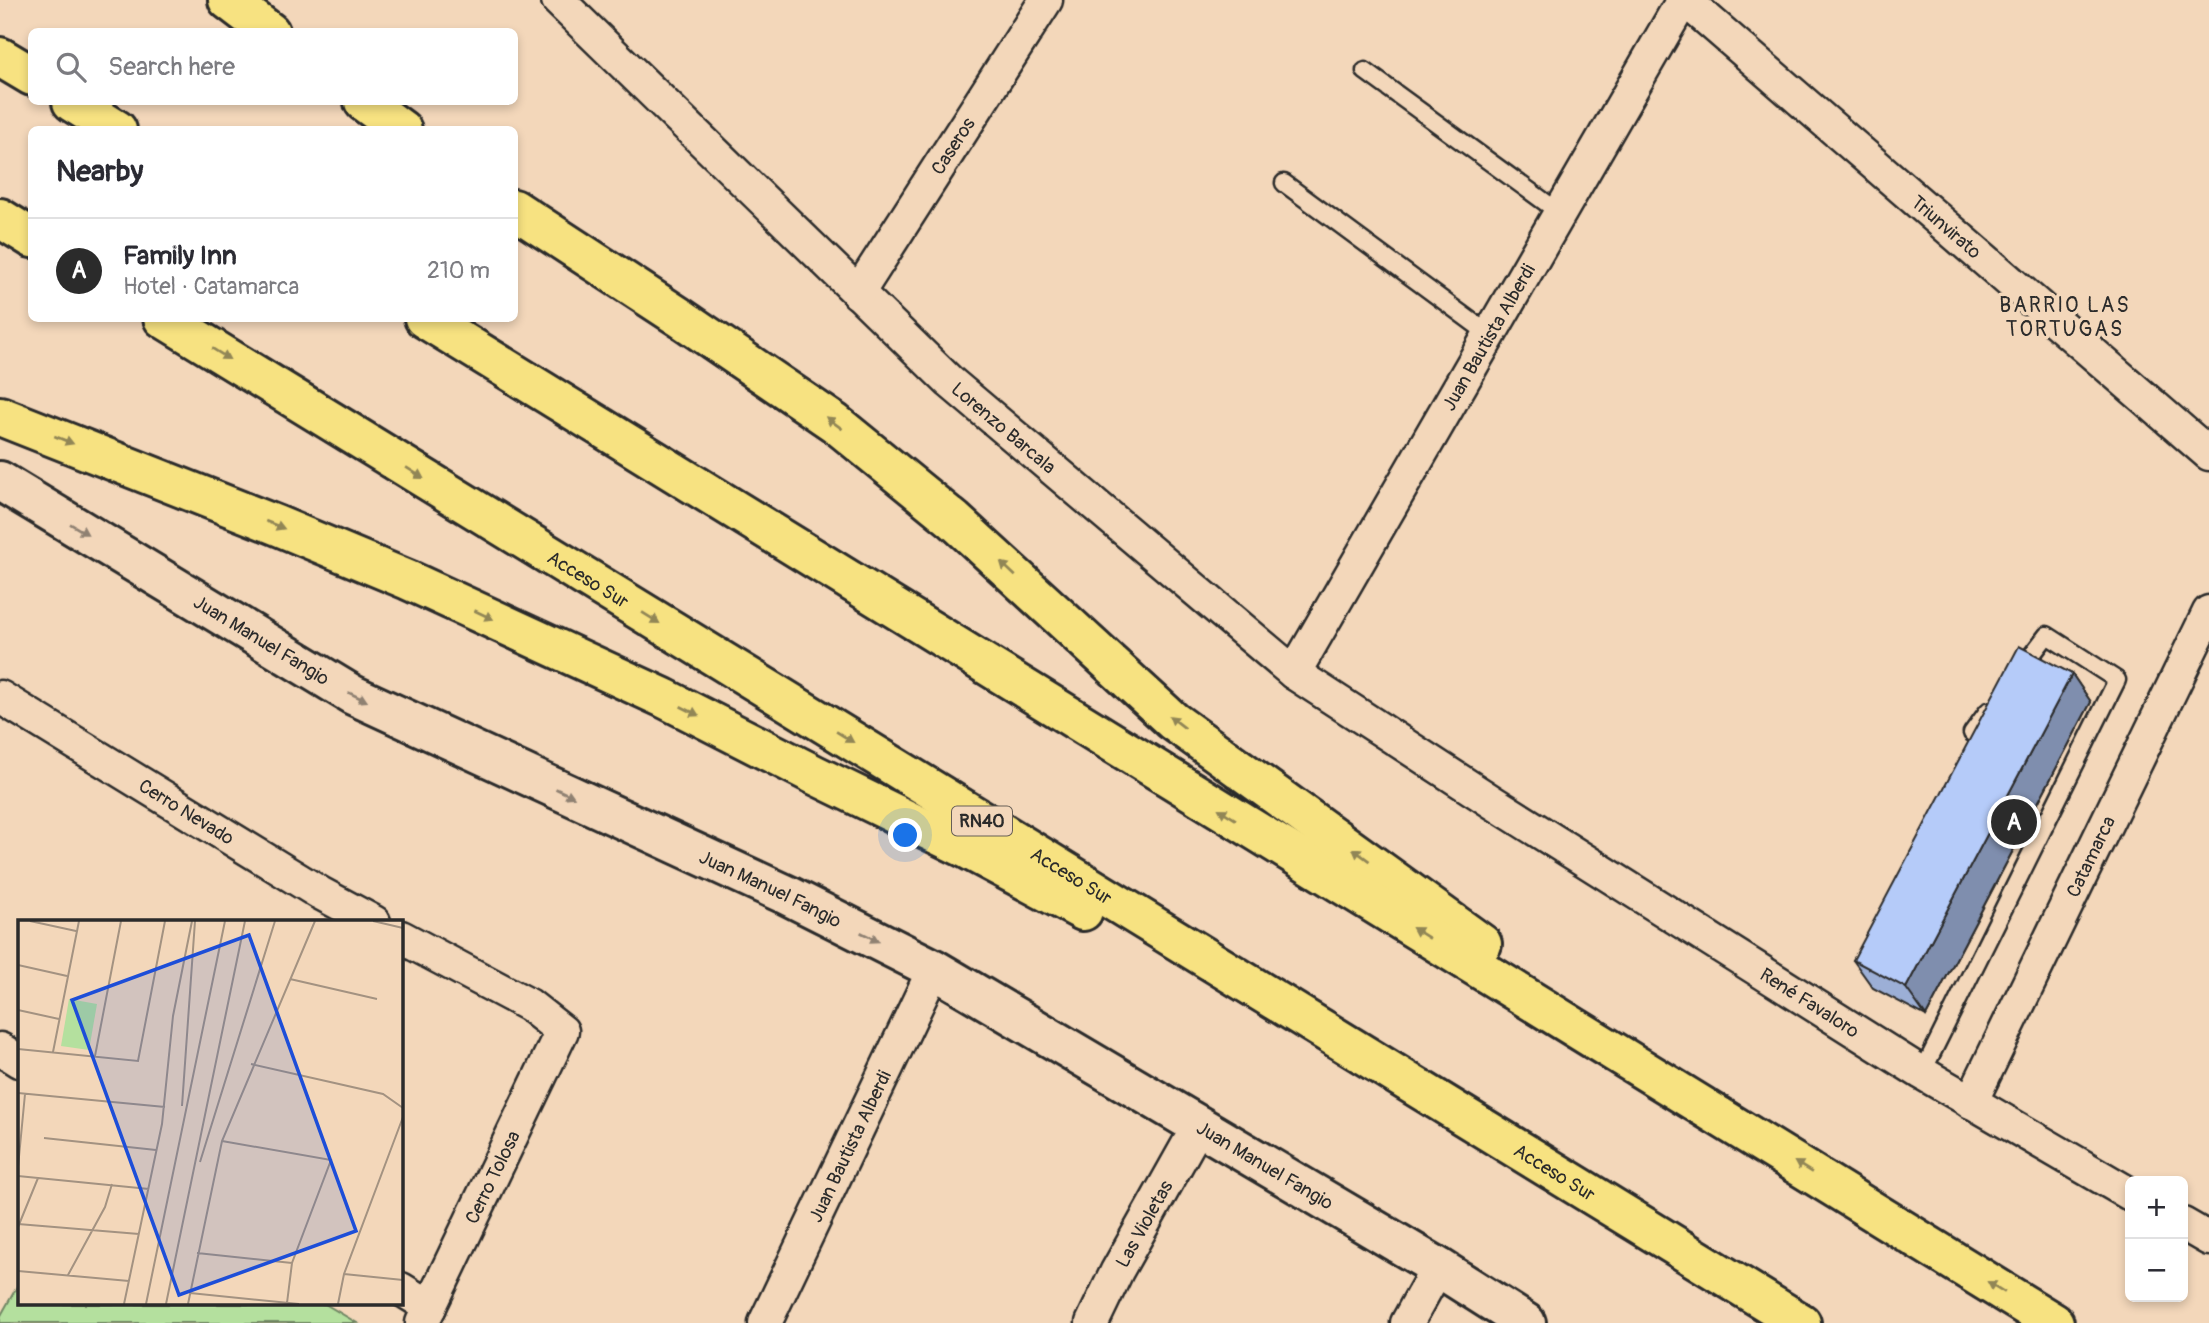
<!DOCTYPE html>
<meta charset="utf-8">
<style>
:root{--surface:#fff;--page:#f2f2f3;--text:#2b2b33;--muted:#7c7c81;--line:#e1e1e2;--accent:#2b2b2b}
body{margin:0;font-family:Pangolin,sans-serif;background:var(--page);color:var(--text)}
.controls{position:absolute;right:21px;bottom:21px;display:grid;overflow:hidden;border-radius:10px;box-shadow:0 4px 10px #0003}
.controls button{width:63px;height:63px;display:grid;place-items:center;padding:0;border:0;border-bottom:2px solid var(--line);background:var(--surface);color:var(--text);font:35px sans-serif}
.you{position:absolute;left:906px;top:836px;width:24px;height:24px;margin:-18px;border:5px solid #fff;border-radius:50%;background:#1a73e8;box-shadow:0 0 0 10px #1a73e833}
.badge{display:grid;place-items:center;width:46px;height:46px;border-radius:50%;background:var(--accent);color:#fff;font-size:23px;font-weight:700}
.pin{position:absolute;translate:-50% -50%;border:4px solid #fff;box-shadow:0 2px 7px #0006}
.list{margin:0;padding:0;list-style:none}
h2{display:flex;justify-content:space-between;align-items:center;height:91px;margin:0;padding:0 28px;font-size:30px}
h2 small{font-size:23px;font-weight:400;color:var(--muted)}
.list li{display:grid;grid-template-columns:46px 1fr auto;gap:21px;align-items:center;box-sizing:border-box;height:105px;padding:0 28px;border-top:2px solid var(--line)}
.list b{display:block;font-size:26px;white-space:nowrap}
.list p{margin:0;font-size:23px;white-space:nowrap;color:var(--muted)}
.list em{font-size:23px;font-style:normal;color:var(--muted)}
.icon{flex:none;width:38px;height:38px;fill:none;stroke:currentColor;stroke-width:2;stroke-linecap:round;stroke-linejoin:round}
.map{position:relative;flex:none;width:2209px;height:1323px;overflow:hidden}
.search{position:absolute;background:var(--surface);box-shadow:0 4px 10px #0003;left:28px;top:28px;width:490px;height:77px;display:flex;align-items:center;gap:18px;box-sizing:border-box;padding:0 24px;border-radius:10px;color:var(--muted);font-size:26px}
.panel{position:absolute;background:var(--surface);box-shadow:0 4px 10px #0003;left:28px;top:126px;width:490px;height:196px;border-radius:10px}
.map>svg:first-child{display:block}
</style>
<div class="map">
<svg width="2209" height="1323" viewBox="0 0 2209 1323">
<rect width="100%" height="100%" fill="#f3d7ba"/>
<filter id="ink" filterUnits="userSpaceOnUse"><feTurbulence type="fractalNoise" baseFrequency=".0143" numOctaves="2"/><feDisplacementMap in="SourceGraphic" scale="14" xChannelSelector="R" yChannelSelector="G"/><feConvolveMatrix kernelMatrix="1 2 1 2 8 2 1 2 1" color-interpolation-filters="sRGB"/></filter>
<g filter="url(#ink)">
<path fill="#b4e09e" stroke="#708664" stroke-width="2" d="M19 1283V1304H325L357 1323H0V1317Z"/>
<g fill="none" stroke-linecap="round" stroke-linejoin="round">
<defs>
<path id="lane" d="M1365 71 1560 213
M1284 183 1490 335
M1972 733 1988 711
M1922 1073 2117 680 2047 635 2021 669"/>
<g id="street">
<path id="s1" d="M558 0 950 382 1294 673 1494 803 1922 1073 2130 1194"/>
<path id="s2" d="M1685 0 2209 454"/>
<path id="s3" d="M858 293 1046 0"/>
<path id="s4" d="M1294 673 1683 0"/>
<path id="s5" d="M0 697 320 893 374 922"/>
<path d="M401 937 529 1005 562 1031 422 1323"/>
<path d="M0 1049 19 1061"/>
<path id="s6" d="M1971 1102 2209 612"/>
<path d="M2183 1224 2209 1239"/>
<path d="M401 1289 430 1307"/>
<path id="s7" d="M765 1323 934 969"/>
<path id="s8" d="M1092 1323 1117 1271 1199 1125"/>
<path d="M1407 1323 1438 1267"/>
</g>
<g id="secondary">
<path id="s9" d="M0 481 353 695 787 895 934 969 1438 1267 1526 1323"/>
</g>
<g id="highway">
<path d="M228 0 270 32"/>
<path d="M0 57 32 76"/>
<path d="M72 102 117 130"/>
<path d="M364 102 402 130"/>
<path d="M514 209 681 318 835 423 954 520 1173 721 1482 944"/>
<path d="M0 218 32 238"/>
<path id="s10" d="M163 318 1801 1323"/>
<path d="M424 318 2054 1323"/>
<path d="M0 416 276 525 408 580 664 698 815 775 969 850 1083 911"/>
</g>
</defs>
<use href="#lane" stroke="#2b2b2b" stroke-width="21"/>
<use href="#street" stroke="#2b2b2b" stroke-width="37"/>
<use href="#secondary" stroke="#2b2b2b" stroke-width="44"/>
<use href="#highway" stroke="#2b2b2b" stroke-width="44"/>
<use href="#lane" stroke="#f3d7ba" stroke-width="16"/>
<use href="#street" stroke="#f3d7ba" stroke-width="32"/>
<use href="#secondary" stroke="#f3d7ba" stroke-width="38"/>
<use href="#highway" stroke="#f7e281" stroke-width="38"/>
</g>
<path fill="#9cafd6" stroke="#2b2b2b" stroke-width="2" d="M2072 674 2091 702 1926 1016 1873 988 1853 960Z"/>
<path fill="#7f8eae" stroke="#2b2b2b" stroke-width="2" d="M2072 674 2091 702 1926 1016 1906 988Z"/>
<path fill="#b5cbf9" stroke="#2b2b2b" stroke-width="2" d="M2019 646 2072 674 1906 988 1853 960Z"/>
<defs><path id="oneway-solid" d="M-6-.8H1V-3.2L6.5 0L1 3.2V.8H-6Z" transform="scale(1.75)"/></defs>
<g fill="#918656">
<use href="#oneway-solid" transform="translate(221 354) rotate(32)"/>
<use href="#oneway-solid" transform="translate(834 423) rotate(-144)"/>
<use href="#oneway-solid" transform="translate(64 440) rotate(22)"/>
<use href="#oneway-solid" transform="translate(415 473) rotate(32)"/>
<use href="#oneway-solid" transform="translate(275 525) rotate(22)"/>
<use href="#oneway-solid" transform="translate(1008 569) rotate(-137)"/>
<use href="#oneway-solid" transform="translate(484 615) rotate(25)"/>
<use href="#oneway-solid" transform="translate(651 618) rotate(32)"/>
<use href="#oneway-solid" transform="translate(690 711) rotate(27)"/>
<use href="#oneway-solid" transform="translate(1177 722) rotate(-142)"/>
<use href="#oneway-solid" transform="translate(845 737) rotate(32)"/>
<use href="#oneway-solid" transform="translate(1227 814) rotate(-148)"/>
<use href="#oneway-solid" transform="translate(1361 855) rotate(-144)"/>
<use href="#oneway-solid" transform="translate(1421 933) rotate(-148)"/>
<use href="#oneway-solid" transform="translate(1803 1167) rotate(-148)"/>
<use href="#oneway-solid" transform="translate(1996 1287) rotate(-148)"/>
</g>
<g fill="#8f8172">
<use href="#oneway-solid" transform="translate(79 529) rotate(31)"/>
<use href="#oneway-solid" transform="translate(358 697) rotate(26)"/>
<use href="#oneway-solid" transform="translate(565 793) rotate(25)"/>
<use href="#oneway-solid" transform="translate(870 937) rotate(27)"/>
</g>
</g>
<g text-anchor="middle" stroke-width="7" stroke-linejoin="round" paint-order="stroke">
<rect fill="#f3d7ba" stroke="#675f56" stroke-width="2" x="952" y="806.5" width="60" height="29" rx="5"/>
<g font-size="18" font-weight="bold" fill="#2b2b2b">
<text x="982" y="827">RN40</text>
</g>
<g font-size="19" fill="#2b2b2b" stroke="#f3d7ba">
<text dy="7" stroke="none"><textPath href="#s3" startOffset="175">Caseros</textPath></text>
<text dy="7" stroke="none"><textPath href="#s2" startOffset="346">Triunvirato</textPath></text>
<text dy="7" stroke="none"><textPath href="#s4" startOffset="388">Juan Bautista Alberdi</textPath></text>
<text dy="7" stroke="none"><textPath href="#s1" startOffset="618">Lorenzo Barcala</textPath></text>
<text dy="7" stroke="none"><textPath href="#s10" startOffset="499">Acceso Sur</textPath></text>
<text dy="7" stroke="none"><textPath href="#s9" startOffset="306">Juan Manuel Fangio</textPath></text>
<text dy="7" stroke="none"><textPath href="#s5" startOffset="219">Cerro Nevado</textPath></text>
<text dy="7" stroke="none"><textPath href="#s6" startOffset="273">Catamarca</textPath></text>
<text dy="7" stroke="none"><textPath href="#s10" startOffset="1066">Acceso Sur</textPath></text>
<text dy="7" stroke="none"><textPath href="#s9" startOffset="873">Juan Manuel Fangio</textPath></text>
<text dy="7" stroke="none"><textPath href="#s1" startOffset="1610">René Favaloro</textPath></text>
<text dy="7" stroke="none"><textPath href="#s7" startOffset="196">Juan Bautista Alberdi</textPath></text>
<text dy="7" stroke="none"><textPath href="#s9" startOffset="1440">Juan Manuel Fangio</textPath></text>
<text dy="7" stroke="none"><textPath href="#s10" startOffset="1633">Acceso Sur</textPath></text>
<text transform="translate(492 1177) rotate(-64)" y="7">Cerro Tolosa</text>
<text dy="7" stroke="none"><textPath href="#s8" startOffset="112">Las Violetas</textPath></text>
</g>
<g font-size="21" letter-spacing="2" fill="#2b2b2b" stroke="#f3d7ba">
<text x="2065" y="312">BARRIO LAS<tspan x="2065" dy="24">TORTUGAS</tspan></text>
</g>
</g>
<g transform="translate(18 920)">
<rect width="385" height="385" fill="#f3d7ba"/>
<path d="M51 79 79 84 71 130 43 126Z" fill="#b4e09e"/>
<path fill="none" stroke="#a39281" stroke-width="2" d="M12 1 58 11M355 1 385 8M0 45 49 56M272 59 359 79M0 90 41 99M0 129 120 141 147 1M35 132 61 1M77 136 103 1M233 144 365 174 385 188M0 173 147 187M164 186 177 1M26 218 138 230M204 221 313 240 274 343 269 383M182 242 257 1M0 247 7 174M0 256 131 269M0 304 121 314M0 307 20 258M179 333 274 343M0 351 111 361M326 354 385 360M50 355 87 287 94 264M172 373 281 384M106 384 144 204 155 96 174 1M128 384 207 1M148 384 227 1M170 384 204 221 297 1M320 384 326 354 385 197"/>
<path fill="#1d4ed8" fill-opacity="0.15" stroke="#1d4ed8" stroke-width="3.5" d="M231 15 338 311 161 375 54 80Z"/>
<rect width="385" height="385" fill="none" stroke="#2b2b2b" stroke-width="3.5"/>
</g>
</svg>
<div class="controls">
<button>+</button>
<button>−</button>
</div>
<div class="you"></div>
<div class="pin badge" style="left:2014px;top:822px">A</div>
<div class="search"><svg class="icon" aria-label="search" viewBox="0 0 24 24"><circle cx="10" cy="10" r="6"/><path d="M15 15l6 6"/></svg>Search here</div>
<section class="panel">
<h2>Nearby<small></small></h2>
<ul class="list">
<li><span class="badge">A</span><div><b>Family Inn</b><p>Hotel · Catamarca</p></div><em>210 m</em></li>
</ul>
</section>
</div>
